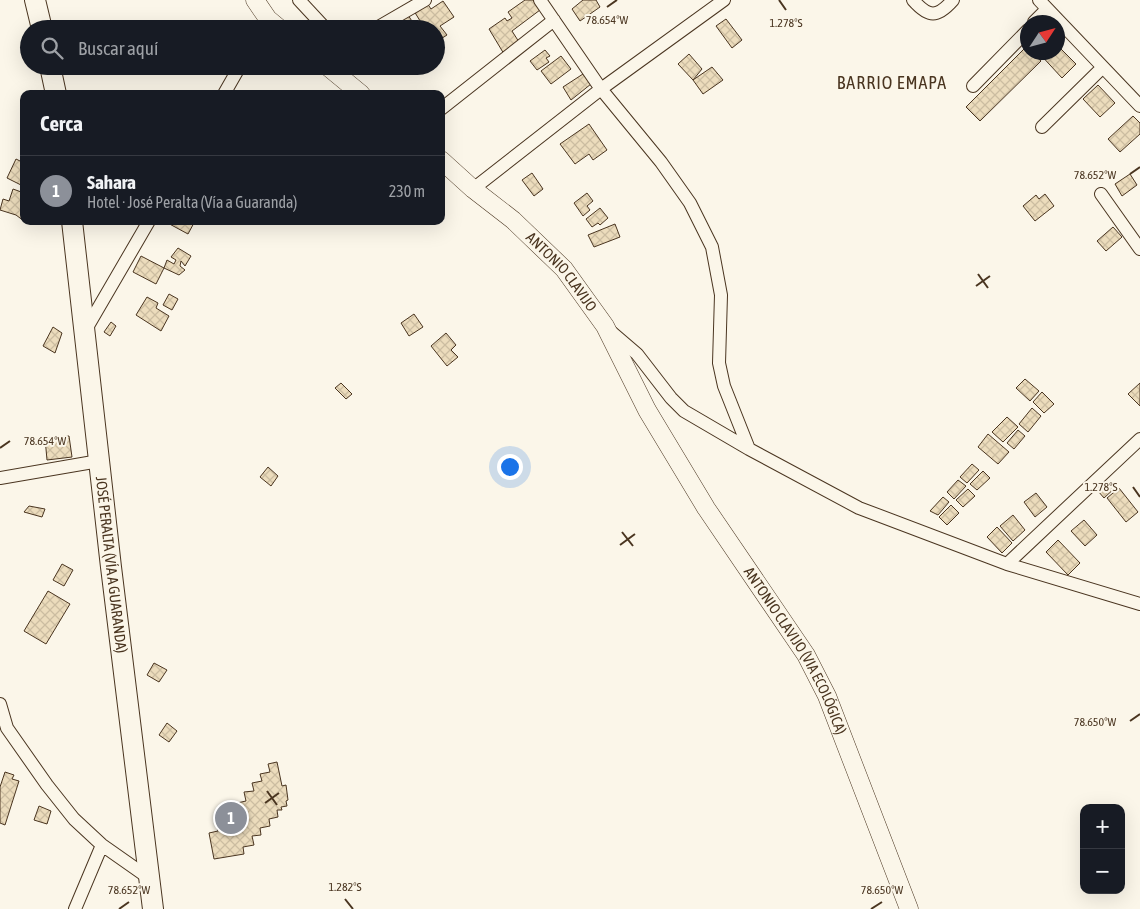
<!DOCTYPE html>
<html lang="es">
<meta charset="utf-8">
<style>
:root{--surface:#171b24;--page:#20242c;--text:#f1f3f6;--muted:#9ea1a6;--line:#363941;--accent:#8c9099}
body{margin:0;font-family:"Asap Condensed",sans-serif;background:var(--page);color:var(--text)}
.controls{position:absolute;right:15px;bottom:15px;display:grid;overflow:hidden;border-radius:10px;box-shadow:0 5px 20px #0002}
.controls button{width:45px;height:45px;display:grid;place-items:center;padding:0;border:0;border-bottom:1px solid var(--line);background:var(--surface);color:var(--text);font:25px sans-serif}
.compass{position:absolute;left:1020px;top:15px;width:45px;height:45px;border-radius:50%;background:var(--surface);box-shadow:0 5px 20px #0002;rotate:54deg}
.you{position:absolute;left:509px;top:466px;width:18px;height:18px;margin:-12px;border:4px solid #fff;border-radius:50%;background:#1a73e8;box-shadow:0 0 0 8px #1a73e833}
.badge{display:grid;place-items:center;width:32px;height:32px;border-radius:50%;background:var(--accent);color:#fff;font-size:16px;font-weight:700}
.pin{position:absolute;translate:-50% -50%;border:2px solid #fff;box-shadow:0 1px 5px #0006}
.list{margin:0;padding:0;list-style:none}
h2{display:flex;justify-content:space-between;align-items:center;height:65px;margin:0;padding:0 20px;font-size:21px}
h2 small{font-size:16px;font-weight:400;color:var(--muted)}
.list li{display:grid;grid-template-columns:32px 1fr auto;gap:15px;align-items:center;box-sizing:border-box;height:70px;padding:0 20px;border-top:1px solid var(--line)}
.list b{display:block;font-size:19px;white-space:nowrap}
.list p{margin:0;font-size:16px;white-space:nowrap;color:var(--muted)}
.list em{font-size:16px;font-style:normal;color:var(--muted)}
.icon{flex:none;width:28px;height:28px;fill:none;stroke:currentColor;stroke-width:2;stroke-linecap:round;stroke-linejoin:round}
.map{position:relative;flex:none;width:1140px;height:909px;overflow:hidden}
.search{position:absolute;background:var(--surface);box-shadow:0 5px 20px #0002;left:20px;top:20px;width:425px;height:55px;display:flex;align-items:center;gap:12px;box-sizing:border-box;padding:0 18px;border-radius:28px;color:var(--muted);font-size:19px}
.panel{position:absolute;background:var(--surface);box-shadow:0 5px 20px #0002;left:20px;top:90px;width:425px;height:135px;border-radius:10px}
.map>svg:first-child{display:block}
</style>
<div class="map">
<svg width="1140" height="909" viewBox="0 0 1140 909">
<defs>
<pattern id="building-cross-hatch" width="8" height="8" patternUnits="userSpaceOnUse" patternTransform="scale(1.25)"><rect width="8" height="8" fill="#ecdcbc"/><path d="M0 0l8 8M0 8l8-8" fill="none" stroke="#ccbda1"/></pattern>
</defs>
<rect width="100%" height="100%" fill="#fbf6e9"/>
<path fill="url(#building-cross-hatch)" stroke="#4a3520" d="M525 0H533L540 10 512 31 519 42 504 54 489 29 505 18 507 21 512 18 508 12Z
M583 0H596L600 7 580 21 572 9Z
M443 1 454 17 440 26 447 35 436 42V29H425L414 11 427 3 431 9Z
M408 15 417 29H396L393 25Z
M726 19 742 40 732 48 716 26Z
M1027 46 1028 52H1033L1041 61 980 121 966 107Z
M1058 46 1076 64 1062 78 1038 52H1058Z
M545 50 550 56 546 58 549 62 537 70 530 61Z
M689 54 702 69 693 80 678 64Z
M561 56 571 69 551 84 541 71Z
M712 67 723 80 703 94 693 80Z
M583 74 591 84 571 100 563 87Z
M1098 85 1115 103 1100 117 1083 99Z
M1133 116 1140 123V134L1120 152 1108 139Z
M589 124 607 150 593 160 589 154 575 164 560 144Z
M16 159 24 163 23 186 7 178Z
M532 173 543 189 534 196 522 180Z
M1130 174 1137 185 1122 196 1115 184Z
M13 189 24 193 22 203H24V221L16 215 0 210 3 199 9 201Z
M587 193 593 201 587 206 590 210 583 216 574 203Z
M1045 194 1054 206 1035 221 1023 206 1036 195 1039 199Z
M600 208 608 218 600 225 598 223 592 227 586 219Z
M164 221H195L188 234Z
M615 224 620 237 594 247 588 235Z
M1113 227 1122 237 1106 251 1097 241Z
M178 248 191 256 185 266 181 261 180 266 185 270 179 275 164 268 167 260 174 264 176 260 171 257Z
M141 256 164 268 156 284 133 272Z
M169 294 178 299 172 310 163 305Z
M147 297 158 303 156 308 169 316 161 331 136 315Z
M414 314 423 327 409 336 401 323Z
M111 322 116 326 110 336 104 332Z
M53 327 62 333 55 353 43 346Z
M446 333 456 345 451 350 458 357 447 366 431 346Z
M1025 379 1039 391 1030 401 1016 388Z
M341 383 352 394 346 399 335 388Z
M1140 383V406L1128 394Z
M1042 392 1054 404 1044 413 1033 402Z
M1032 408 1041 416 1028 432 1019 424Z
M1007 417 1018 427 1003 442 992 432Z
M1018 430 1025 436 1014 449 1007 443Z
M988 434 1009 452 998 464 978 447Z
M69 436 72 457 47 460 45 438Z
M972 464 979 470 967 483 960 477Z
M268 467 278 476 271 486 260 477Z
M983 471 990 478 977 490 970 484Z
M958 480 966 486 954 499 947 492Z
M1111 481 1116 487 1104 498 1098 491Z
M1119 488 1138 512 1126 522 1107 498Z
M968 489 975 496 963 507 956 500Z
M1036 493 1047 507 1035 517 1024 502Z
M943 497 949 502 938 515 930 511Z
M951 505 959 513 947 525 939 517Z
M29 506 45 509 42 517 24 512Z
M1013 515 1025 530 1013 541 1000 526Z
M1084 520 1097 535 1085 546 1071 531Z
M997 527 1012 543 1002 553 987 537Z
M1058 540 1080 563 1068 575 1046 552Z
M62 564 73 570 64 586 53 580Z
M48 591 70 604 46 644 24 631Z
M154 663 167 670 159 682 147 675Z
M167 723 177 731 169 742 159 735Z
M277 762 282 786 286 785 288 800 286 801 287 806 281 807 282 810H277L278 817 269 819 270 826 260 828 261 835 252 836 254 845 243 847 244 854 214 859 209 833 218 831 217 827H221L220 821 230 819 228 812 238 810 237 803 246 801 244 792 254 791 252 783 262 781 260 774 270 772 268 764Z
M5 772 14 775 12 779 19 781 5 825 0 823V787Z
M39 806 51 811 47 824 34 820Z"/>
<g fill="none" stroke-linecap="round" stroke-linejoin="round">
<defs>
<path id="minor" d="M299 0 326 29
M540 0 601 89 661 162 690 203 712 247 721 295 719 363 724 386 749 449
M913 0C929 18 937 18 953 0
M1039 0 1140 106
M1034 22 1047 9
M375 29 425 0
M973 86 1028 30
M224 94 240 66
M441 109 554 20
M1042 127 1102 68
M473 189 601 89 724 0
M1101 194 1140 249
M609 330 637 354 671 398 684 411 749 449 859 508 1007 564 1140 604
M85 331 149 221
M0 478 99 461
M1007 564 1140 439
M0 704 7 728 47 785 74 819 102 845 149 878
M75 909 102 845"/>
<g id="secondary">
<path d="M255 0 268 19 280 29"/>
<path d="M327 66 361 94"/>
<path id="s1" d="M441 160 473 189 513 220 564 269 605 326 647 410 706 508 806 655 827 696 909 909"/>
</g>
<g id="trunk">
<path d="M35 0 42 29"/>
<path d="M50 66 56 94"/>
<path id="s2" d="M72 221 111 567 153 909"/>
</g>
</defs>
<use href="#minor" stroke="#4a3520" stroke-width="14"/>
<use href="#secondary" stroke="#4a3520" stroke-width="19"/>
<use href="#trunk" stroke="#4a3520" stroke-width="22"/>
<use href="#minor" stroke="#fbf6e9" stroke-width="12"/>
<use href="#secondary" stroke="#fbf6e9" stroke-width="18"/>
<use href="#trunk" stroke="#fbf6e9" stroke-width="20"/>
</g>
<path fill="none" stroke="#4a3520" stroke-width="2" d="M779 0 786 10M607 7 617 0M1130 174 1140 167M978 274 988 288M976 286 990 276M0 448 10 441M1133 487 1140 497M622 532 633 546M620 545 635 534M1130 721 1140 714M267 791 277 805M265 803 279 793M345 899 353 909M119 909 129 902M871 909 882 902"/>
<g text-anchor="middle" stroke-width="4" stroke-linejoin="round" paint-order="stroke">
<g font-size="15" fill="#4a3520" stroke="#fbf6e9">
<text dy="5" stroke="none"><textPath href="#s1" startOffset="165">ANTONIO CLAVIJO</textPath></text>
<text dy="5" stroke="none"><textPath href="#s2" startOffset="346">JOSÉ PERALTA (VÍA A GUARANDA)</textPath></text>
<text dy="5" stroke="none"><textPath href="#s1" startOffset="612">ANTONIO CLAVIJO (VIA ECOLÓGICA)</textPath></text>
</g>
<g font-size="18" letter-spacing="1" fill="#4a3520" stroke="#fbf6e9">
<text x="892" y="89">BARRIO EMAPA</text>
</g>
</g>
<g font-size="12" text-anchor="middle" fill="#4a3520" stroke="#fbf6e9" stroke-width="4" stroke-linejoin="round" paint-order="stroke">
<text x="607" y="24">78.654°W</text>
<text x="786" y="27">1.278°S</text>
<text x="1095" y="179">78.652°W</text>
<text x="45" y="445">78.654°W</text>
<text x="1101" y="491">1.278°S</text>
<text x="1095" y="726">78.650°W</text>
<text x="345" y="891">1.282°S</text>
<text x="129" y="894">78.652°W</text>
<text x="882" y="894">78.650°W</text>
</g>
</svg>
<div class="controls">
<button>+</button>
<button>−</button>
</div>
<svg class="compass" viewBox="-18 -18 36 36"><path d="M0-13l5 13h-10z" fill="#e53935"/><path d="M0 13l5-13h-10z" fill="#9ea1a6"/></svg>
<div class="you"></div>
<div class="pin badge" style="left:231px;top:818px">1</div>
<div class="search"><svg class="icon" aria-label="search" viewBox="0 0 24 24"><circle cx="10" cy="10" r="6"/><path d="M15 15l6 6"/></svg>Buscar aquí</div>
<section class="panel">
<h2>Cerca<small></small></h2>
<ul class="list">
<li><span class="badge">1</span><div><b>Sahara</b><p>Hotel · José Peralta (Vía a Guaranda)</p></div><em>230 m</em></li>
</ul>
</section>
</div>
